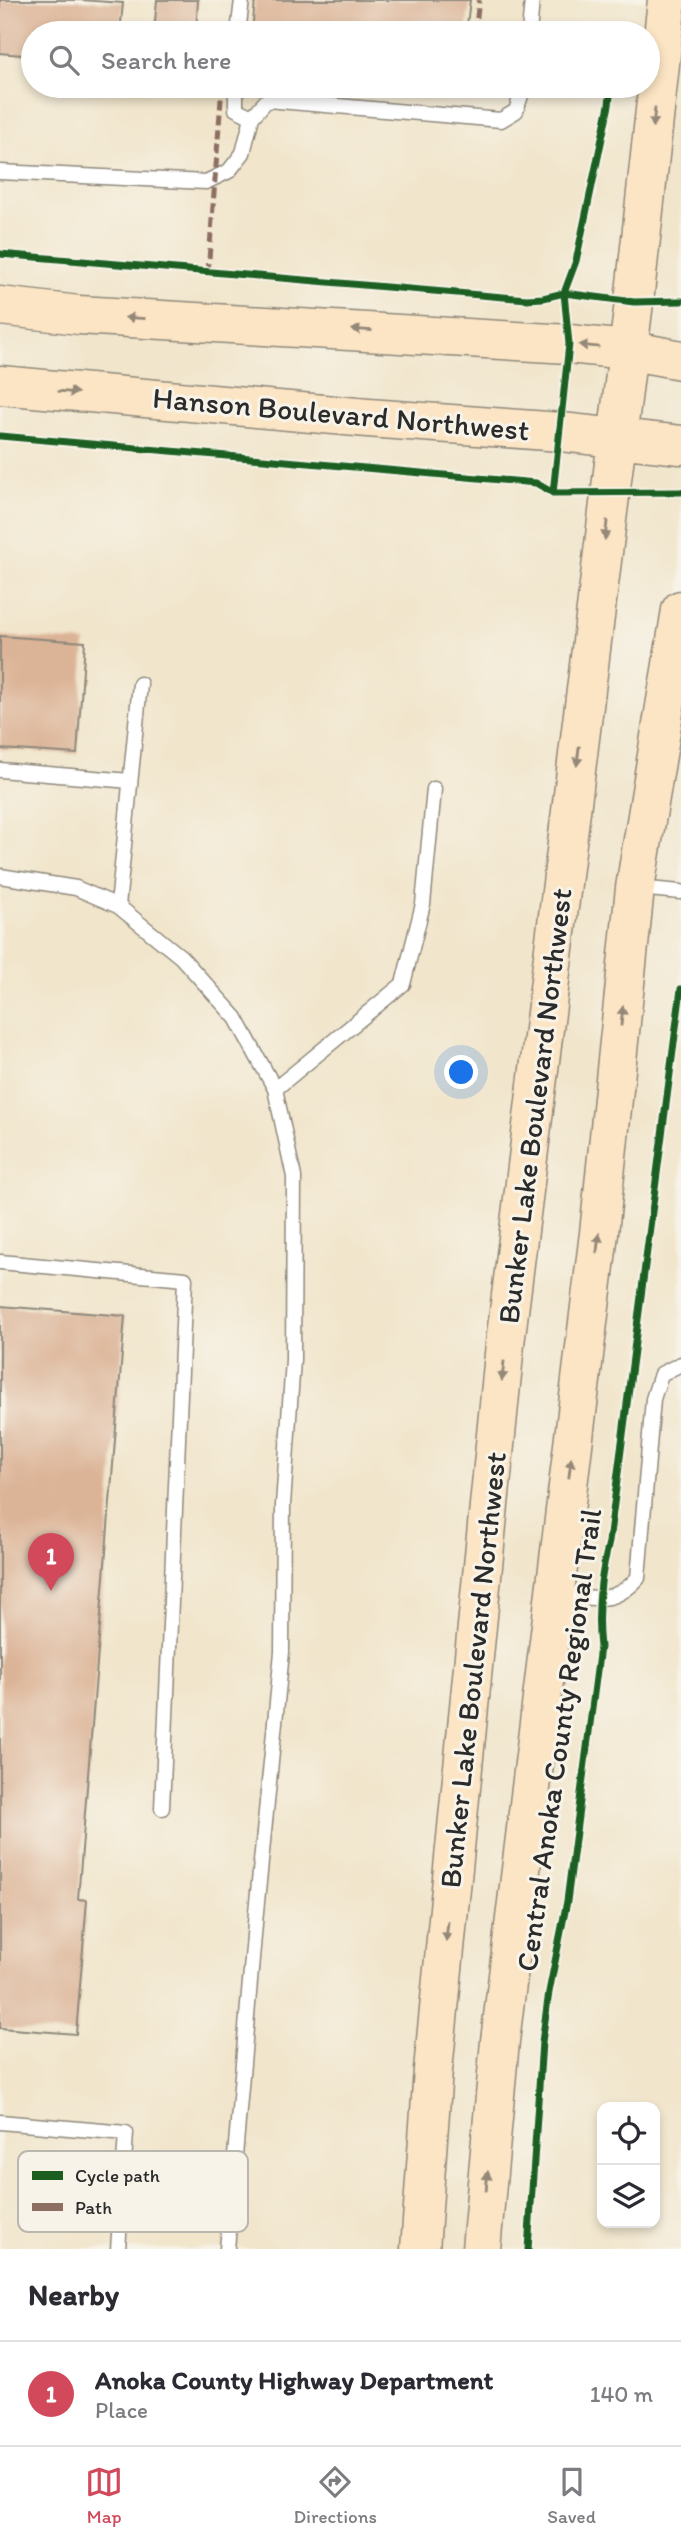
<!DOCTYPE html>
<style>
:root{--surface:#fff;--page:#f2f2f3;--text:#2b2b33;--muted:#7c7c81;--line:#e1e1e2;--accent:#d1495b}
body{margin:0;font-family:Itim,sans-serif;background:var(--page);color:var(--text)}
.controls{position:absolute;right:21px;bottom:21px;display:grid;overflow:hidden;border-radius:14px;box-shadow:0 4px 10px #0003}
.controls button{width:63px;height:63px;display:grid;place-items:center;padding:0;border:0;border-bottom:2px solid var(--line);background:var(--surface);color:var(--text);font:35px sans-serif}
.you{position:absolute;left:462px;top:1073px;width:24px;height:24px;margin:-18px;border:5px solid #fff;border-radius:50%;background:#1a73e8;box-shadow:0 0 0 10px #1a73e833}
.badge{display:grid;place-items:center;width:46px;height:46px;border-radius:50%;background:var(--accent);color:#fff;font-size:23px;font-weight:700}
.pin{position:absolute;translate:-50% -58px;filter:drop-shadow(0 2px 4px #0008)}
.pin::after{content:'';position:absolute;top:37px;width:24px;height:21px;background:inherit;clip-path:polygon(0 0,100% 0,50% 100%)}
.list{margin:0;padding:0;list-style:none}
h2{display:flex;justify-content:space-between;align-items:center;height:91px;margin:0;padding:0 28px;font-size:30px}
h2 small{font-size:23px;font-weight:400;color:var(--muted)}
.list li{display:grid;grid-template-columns:46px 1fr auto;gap:21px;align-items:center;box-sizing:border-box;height:105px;padding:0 28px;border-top:2px solid var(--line)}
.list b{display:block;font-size:26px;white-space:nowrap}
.list p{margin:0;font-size:23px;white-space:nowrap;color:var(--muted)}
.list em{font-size:23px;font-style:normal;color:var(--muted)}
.icon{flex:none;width:38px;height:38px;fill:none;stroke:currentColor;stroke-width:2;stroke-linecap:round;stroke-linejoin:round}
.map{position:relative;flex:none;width:681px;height:2249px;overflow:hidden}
.search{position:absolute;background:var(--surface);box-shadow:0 4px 10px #0003;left:21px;right:21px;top:21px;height:77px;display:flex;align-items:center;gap:18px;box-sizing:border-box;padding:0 24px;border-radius:38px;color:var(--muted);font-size:26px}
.sheet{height:196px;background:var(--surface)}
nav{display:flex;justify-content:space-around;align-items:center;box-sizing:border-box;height:98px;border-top:2px solid var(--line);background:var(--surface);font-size:19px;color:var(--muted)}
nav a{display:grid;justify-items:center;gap:4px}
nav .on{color:var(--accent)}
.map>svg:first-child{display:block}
</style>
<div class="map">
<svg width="681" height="2249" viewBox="0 0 681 2249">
<rect width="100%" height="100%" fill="#f7f3e8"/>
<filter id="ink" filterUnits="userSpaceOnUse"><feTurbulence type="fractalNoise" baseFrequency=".0143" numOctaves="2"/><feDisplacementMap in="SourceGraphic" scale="14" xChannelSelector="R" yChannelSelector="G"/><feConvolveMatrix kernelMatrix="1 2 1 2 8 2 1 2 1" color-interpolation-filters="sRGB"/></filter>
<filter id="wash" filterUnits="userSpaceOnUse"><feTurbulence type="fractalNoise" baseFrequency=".00686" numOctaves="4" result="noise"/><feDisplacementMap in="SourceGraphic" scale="28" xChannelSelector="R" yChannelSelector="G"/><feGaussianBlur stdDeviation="1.57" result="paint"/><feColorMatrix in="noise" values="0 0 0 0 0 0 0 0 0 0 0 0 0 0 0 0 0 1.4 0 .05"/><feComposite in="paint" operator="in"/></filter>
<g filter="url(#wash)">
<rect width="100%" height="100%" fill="#f1e5cb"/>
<g id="blocks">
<path fill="#dbb396" d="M0 0H80L123 3 120 33H33V56L0 53Z
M157 0H198L196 33H154Z
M255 0H470L466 33H252Z
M0 636 85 642 77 754 0 749Z
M0 1306 125 1316 78 1899 87 1900 76 2034 0 2028Z"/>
</g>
</g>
<g filter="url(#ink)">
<use href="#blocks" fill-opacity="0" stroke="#8e887b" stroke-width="2"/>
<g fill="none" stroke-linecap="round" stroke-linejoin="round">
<defs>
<path id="service" d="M238 33 242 0
M529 33 532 0
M236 86V109L252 117
M0 172 206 182 229 171 243 153 252 117 267 100 501 120 516 111 524 86
M0 770 130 781
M0 876 76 888 118 906 181 957 236 1018 275 1089 294 1177 293 1360 283 1505 282 1652 256 1912 227 2249
M637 888 681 892
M118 906 140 684
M275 1089 403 984 423 904 434 789
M0 1262 185 1279 162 1808
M556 1592C591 1598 612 1607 638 1578L653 1399 661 1374 681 1364
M0 2122 126 2133 118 2249"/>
<path id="secondary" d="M0 306 79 315 569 344 627 350 681 360
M0 385 368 418 561 432 681 445
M420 2249 433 2070 505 1344 634 302 667 0
M481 2249 500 2041 599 1233 635 888 681 610"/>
</defs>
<use href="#service" stroke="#8e887b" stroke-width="17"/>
<use href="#secondary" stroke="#8e887b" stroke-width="41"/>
<use href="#service" stroke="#fff" stroke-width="14"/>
<use href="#secondary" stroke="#fce5c4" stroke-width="38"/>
<path stroke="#8d6e63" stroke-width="5" stroke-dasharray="10 5" stroke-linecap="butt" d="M475 33 479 0
M208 273 222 86"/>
<defs>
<path id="cycleway" d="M0 254 527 299 543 298 564 293 634 302 681 301
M0 436 536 483 553 493 681 492
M553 493 569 344 564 293 576 261 609 105 611 86
M528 2249 542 2042 549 1992 567 1901 600 1647C596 1611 600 1577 609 1542L681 989"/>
</defs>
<use href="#cycleway" stroke="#f7f3e8" stroke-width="11"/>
<use href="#cycleway" stroke="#1b5e20" stroke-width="7"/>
</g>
<defs><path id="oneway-solid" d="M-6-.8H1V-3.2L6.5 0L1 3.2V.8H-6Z" transform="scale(1.75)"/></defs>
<g fill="#948878">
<use href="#oneway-solid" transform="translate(654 117) rotate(96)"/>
<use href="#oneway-solid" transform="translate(135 318) rotate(-177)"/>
<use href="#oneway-solid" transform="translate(362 330) rotate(-177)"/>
<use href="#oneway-solid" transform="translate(589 346) rotate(-174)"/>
<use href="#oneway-solid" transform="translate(68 392) rotate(5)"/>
<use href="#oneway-solid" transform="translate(606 530) rotate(97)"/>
<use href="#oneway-solid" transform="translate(578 756) rotate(97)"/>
<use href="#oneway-solid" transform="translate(622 1016) rotate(-84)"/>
<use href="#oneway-solid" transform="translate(598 1243) rotate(-83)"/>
<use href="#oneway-solid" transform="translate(503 1371) rotate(96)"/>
<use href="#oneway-solid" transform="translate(570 1468) rotate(-83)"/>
<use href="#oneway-solid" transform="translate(447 1931) rotate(96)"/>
<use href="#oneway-solid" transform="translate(487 2181) rotate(-85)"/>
</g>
</g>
<g text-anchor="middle" stroke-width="6" stroke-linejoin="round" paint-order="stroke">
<g font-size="30" fill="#2b2b2b" stroke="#f7f3e8">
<text transform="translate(341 414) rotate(5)" y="10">Hanson Boulevard Northwest</text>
<text transform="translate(535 1106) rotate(-83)" y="10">Bunker Lake Boulevard Northwest</text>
<text transform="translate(473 1670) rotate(-84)" y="10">Bunker Lake Boulevard Northwest</text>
<text transform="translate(559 1740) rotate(-82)" y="10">Central Anoka County Regional Trail</text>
</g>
</g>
<rect x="18" y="2151" width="230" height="81" rx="10" fill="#f7f3e8" stroke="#bab7af" stroke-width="2"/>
<rect x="32" y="2171" width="31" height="9" fill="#1b5e20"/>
<rect x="32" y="2203" width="31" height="8" fill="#8d6e63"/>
<g font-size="19" fill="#2b2b2b">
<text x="75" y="2182">Cycle path</text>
<text x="75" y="2214">Path</text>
</g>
</svg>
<div class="controls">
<button><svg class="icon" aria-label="locate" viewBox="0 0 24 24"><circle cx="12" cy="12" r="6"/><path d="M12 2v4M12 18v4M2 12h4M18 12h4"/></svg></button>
<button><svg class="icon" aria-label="layers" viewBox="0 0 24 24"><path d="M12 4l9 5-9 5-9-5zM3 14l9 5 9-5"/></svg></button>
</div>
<div class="you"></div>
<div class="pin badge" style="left:51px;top:1591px">1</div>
<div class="search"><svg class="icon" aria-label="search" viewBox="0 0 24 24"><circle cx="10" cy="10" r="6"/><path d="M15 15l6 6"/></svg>Search here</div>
</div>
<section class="sheet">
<h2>Nearby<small></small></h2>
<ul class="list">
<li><span class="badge">1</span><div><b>Anoka County Highway Department</b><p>Place</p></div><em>140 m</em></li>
</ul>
</section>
<nav>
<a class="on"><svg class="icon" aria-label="map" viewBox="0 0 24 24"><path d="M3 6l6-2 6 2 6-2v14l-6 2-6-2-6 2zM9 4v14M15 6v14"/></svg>Map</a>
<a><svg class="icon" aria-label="directions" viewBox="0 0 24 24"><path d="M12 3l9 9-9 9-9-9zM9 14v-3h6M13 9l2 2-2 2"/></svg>Directions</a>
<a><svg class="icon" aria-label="saved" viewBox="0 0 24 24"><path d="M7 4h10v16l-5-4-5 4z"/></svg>Saved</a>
</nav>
